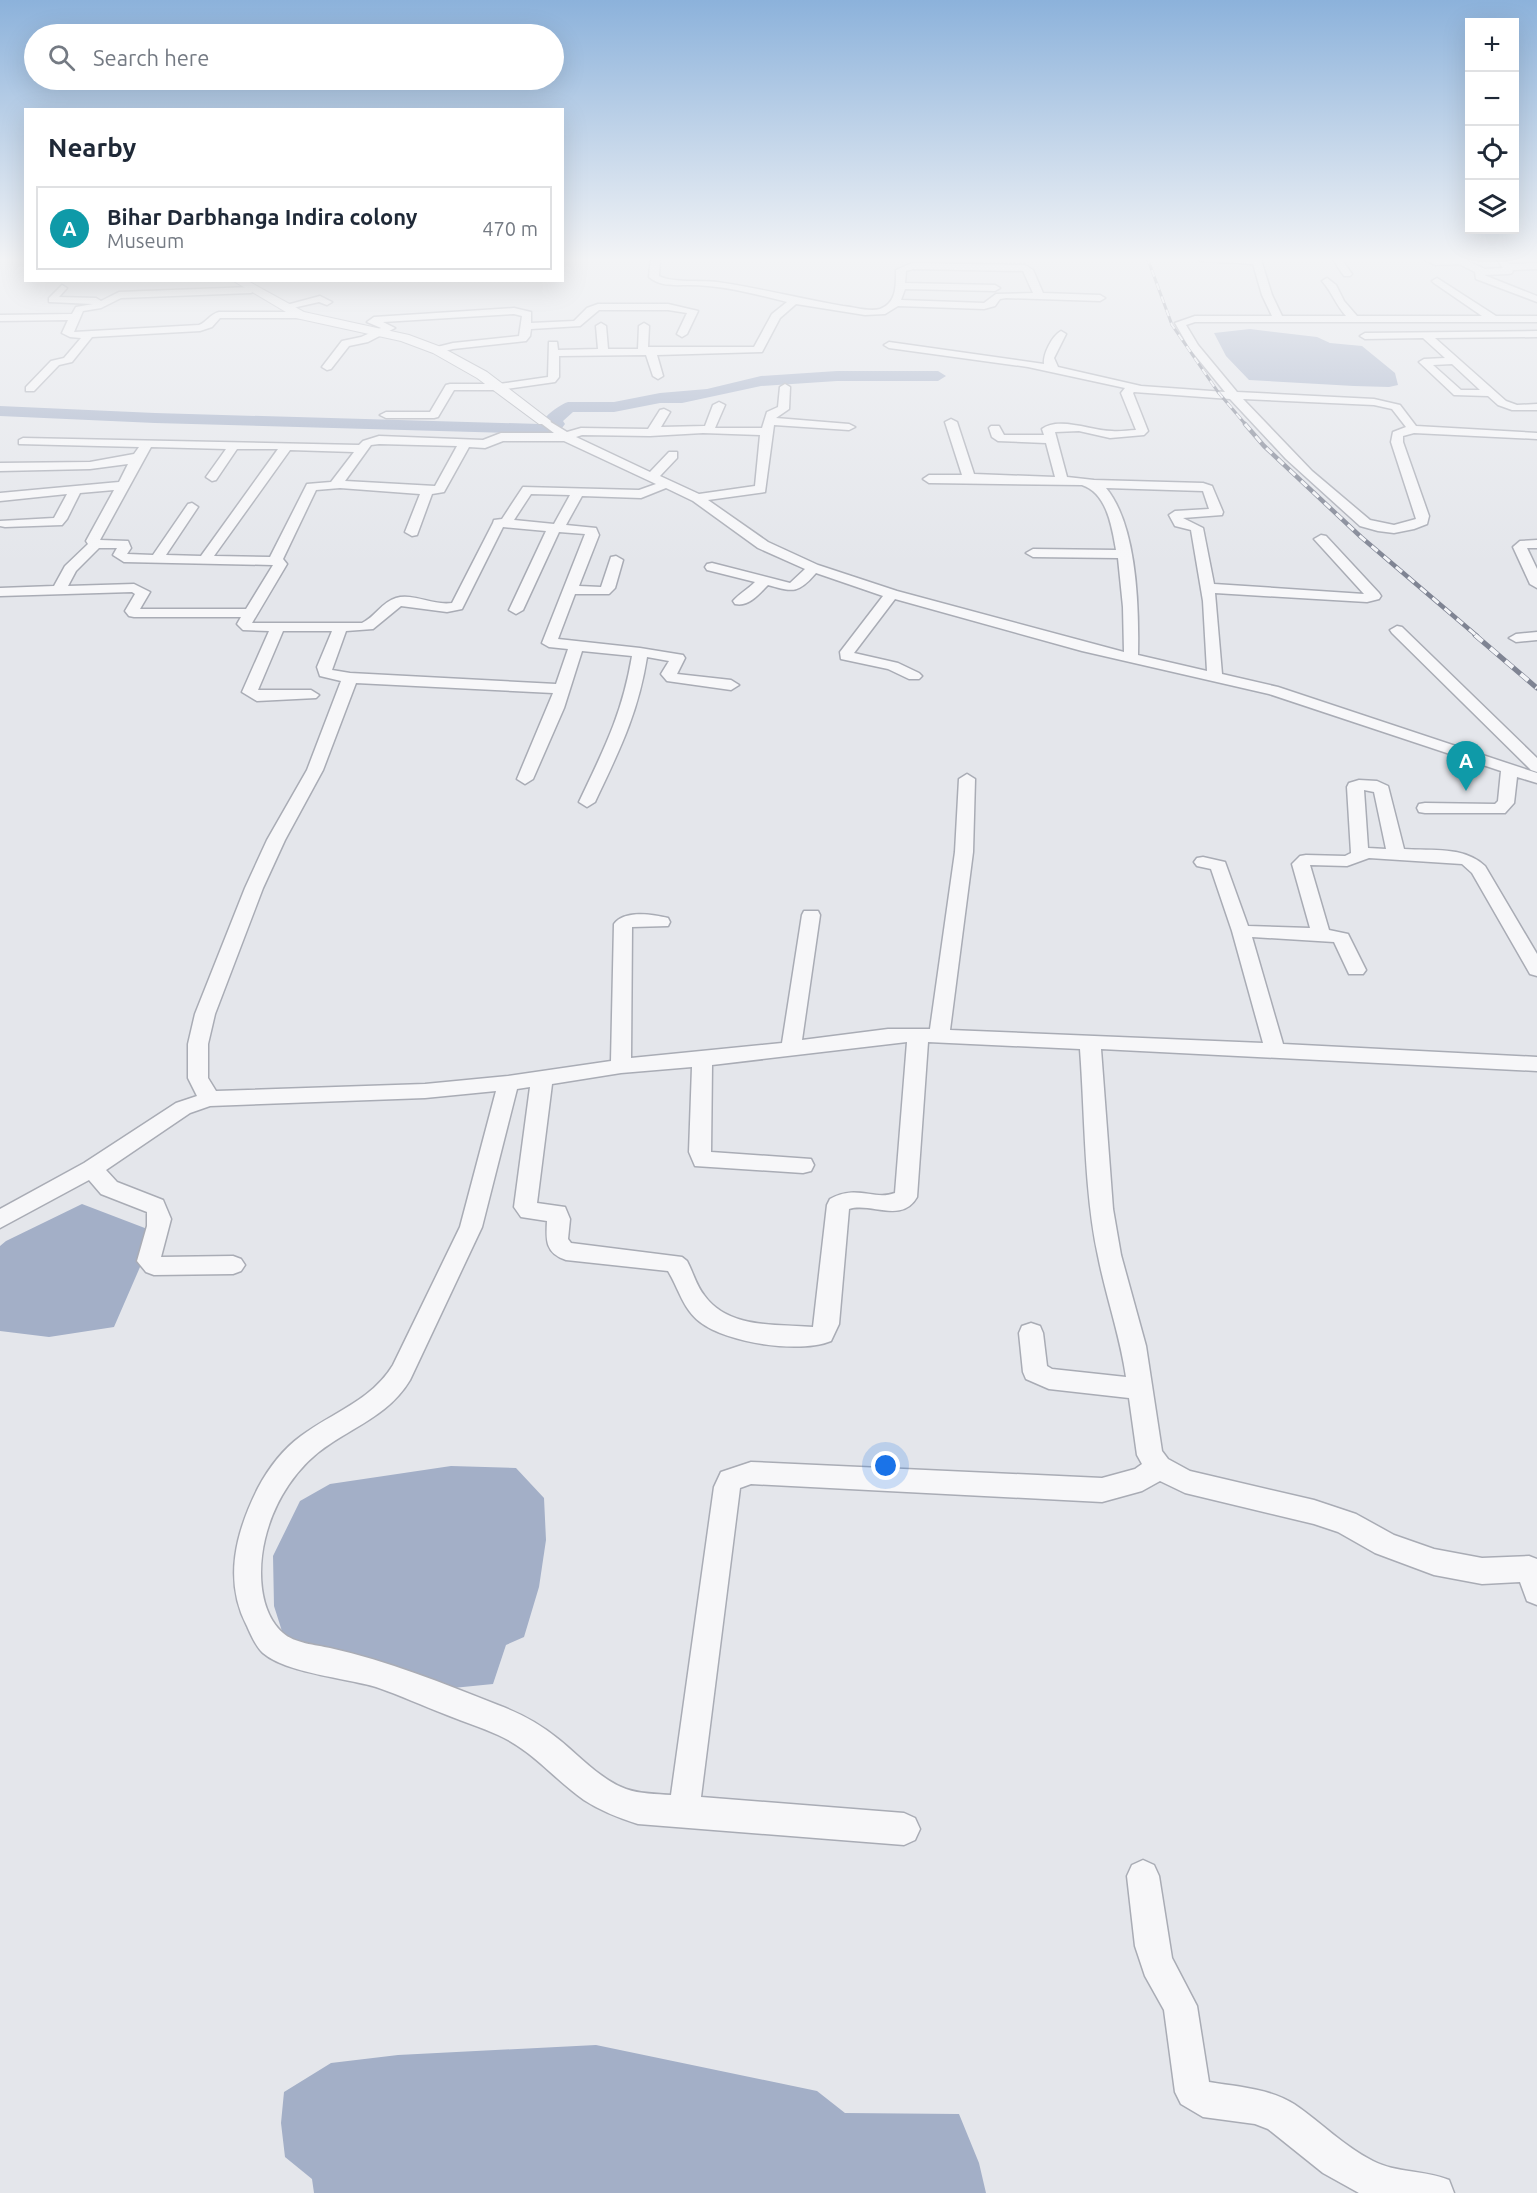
<!DOCTYPE html>
<meta charset="utf-8">
<style>
:root{--surface:#fff;--page:#f6f6f7;--text:#1f2937;--muted:#747a83;--line:#e0e1e3;--accent:#ea580c}
body{margin:0;font-family:Ubuntu,sans-serif;background:var(--page);color:var(--text)}
.controls{position:absolute;right:18px;top:18px;display:grid;overflow:hidden;border-radius:0px;box-shadow:0 6px 24px #0002}
.controls button{width:54px;height:54px;display:grid;place-items:center;padding:0;border:0;border-bottom:2px solid var(--line);background:var(--surface);color:var(--text);font:30px sans-serif}
.you{position:absolute;left:886px;top:1466px;width:21px;height:21px;margin:-15px;border:4px solid #fff;border-radius:50%;background:#1a73e8;box-shadow:0 0 0 9px #1a73e833}
.badge{display:grid;place-items:center;width:39px;height:39px;border-radius:50%;background:var(--accent);color:#fff;font-size:20px;font-weight:700}
.pin{position:absolute;translate:-50% -50px;filter:drop-shadow(0 2px 3px #0008)}
.pin::after{content:'';position:absolute;top:32px;width:21px;height:18px;background:inherit;clip-path:polygon(0 0,100% 0,50% 100%)}
.list{margin:0;padding:0;list-style:none}
h2{display:flex;justify-content:space-between;align-items:center;height:78px;margin:0;padding:0 24px;font-size:26px}
h2 small{font-size:20px;font-weight:400;color:var(--muted)}
.list li{display:grid;grid-template-columns:39px 1fr auto;gap:18px;align-items:center;box-sizing:border-box;height:84px;margin:0 12px 12px;padding:0 12px;border:2px solid var(--line);border-radius:0px}
.list b{display:block;font-size:22px;white-space:nowrap}
.list p{margin:0;font-size:20px;white-space:nowrap;color:var(--muted)}
.list em{font-size:20px;font-style:normal;color:var(--muted)}
.icon{flex:none;width:33px;height:33px;fill:none;stroke:currentColor;stroke-width:2;stroke-linecap:round;stroke-linejoin:round}
.map{position:relative;flex:none;width:1537px;height:2193px;overflow:hidden}
.search{position:absolute;background:var(--surface);box-shadow:0 6px 24px #0002;left:24px;top:24px;width:540px;height:66px;display:flex;align-items:center;gap:15px;box-sizing:border-box;padding:0 21px;border-radius:33px;color:var(--muted);font-size:22px}
.panel{position:absolute;background:var(--surface);box-shadow:0 6px 24px #0002;left:24px;top:108px;width:540px;height:174px;border-radius:0px}
.map>svg:first-child{display:block}
</style>
<div class="map">
<svg width="1537" height="2193" viewBox="0 0 1537 2193">
<rect width="100%" height="100%" fill="#e4e6eb"/>
<path fill="#a3afc7" d="M1250 329 1317 337 1330 343 1362 346 1395 373 1398 385 1389 387 1354 386 1249 380 1226 356 1214 333Z
M82 1204 150 1230V1244L114 1327 49 1337 0 1331V1246L6 1241Z
M451 1466 516 1468 544 1498 546 1540 539 1587 524 1637 506 1645 493 1684 423 1691 376 1680 345 1681 293 1666 274 1606 273 1556 300 1501 330 1484Z
M596 2045 817 2091 845 2113 959 2114 979 2163 986 2193H314L312 2179 285 2157 281 2123 284 2092 331 2063 398 2055Z"/>
<g fill="none" stroke-linecap="round" stroke-linejoin="round">
<path fill="#a3afc7" fill-rule="evenodd" d="M837 371H938L946 376 938 381H837L761 386 682 403H660L614 412H573L563 421 565 424 562 428 542 434 155 423 0 416V406L155 413 540 424 546 422 544 419C549 413 561 404 568 402H614L660 393 707 389 761 376Z"/>
<defs>
<path id="minor" d="M651 257H660L659 276C672 283 701 280 717 282 760 288 801 299 843 306 854 307 869 312 880 309 897 303 896 285 896 270L912 263 1025 265 1033 270 1043 293 1100 295 1105 298 1100 301 1006 298 1000 299 995 306 984 309 898 306 885 314 865 315 796 304 780 318 762 352 657 355 663 376 658 379 653 376 646 355 559 356V377L555 382 499 390H454L438 417 434 418H386L380 415 386 412H430L446 385 450 384H499L548 377 549 342H557L558 350 598 349 596 326 601 323 606 326 608 349H638L639 326 644 323 649 326 648 347H754L772 314 787 302C755 294 722 285 689 285 675 285 661 287 649 277ZM913 269 1023 271 1033 293 996 294 984 303 901 300 905 289 995 291 1000 288 995 285 905 283 906 271Z
M1198 257H1260L1272 295 1282 316H1346C1336 305 1332 292 1322 281L1327 278 1336 285 1344 301 1357 316H1482L1434 283 1432 281 1437 278 1496 316H1537V322H1195L1186 325 1198 345 1237 392 1374 399 1400 405 1416 426 1537 433V439L1414 433 1403 436V442L1429 516 1427 524 1414 529 1394 533 1378 531 1360 526 1286 459 1230 399 1134 392 1133 393 1148 431 1144 435 1110 438 1079 431 1055 432 1067 477 1094 480 1203 483 1212 486 1223 512 1222 515 1183 518 1203 528 1214 584 1364 594 1314 539 1321 535 1326 536 1379 593 1381 596 1379 599 1367 602 1215 593 1222 674 1278 687 1537 773V783L1517 777 1514 803 1505 813H1425L1419 812 1417 808 1419 804 1425 803 1495 804 1498 801 1501 771 1269 694 1082 651 895 599 854 653 898 663 919 673 922 676 919 679H909L888 669 841 659 840 652 883 596 816 573C798 594 793 592 768 585 758 595 749 607 735 604L733 601C739 594 748 589 755 582L707 570 705 567 707 564 712 563 790 583 805 569 758 548 693 501 666 488 641 498 582 496 566 525 596 528 599 535 579 586 601 587 611 557 616 556 623 560 615 588 609 594H575L558 639 640 648 683 655 685 658 677 674 731 680 739 685 731 690 667 681 661 674 669 661 647 657C638 714 619 751 595 802L587 807 579 802C604 749 622 715 632 656L582 651 564 708 533 779 525 784 517 779 553 693 356 683 323 770 285 840 263 888 215 1014 208 1044V1078L216 1091 425 1084 508 1076 611 1061 614 924C624 910 652 914 668 918L670 922 668 926 632 927 631 1058 782 1043 802 915 804 911H818L820 915 802 1040 888 1029H930L955 852 959 779 967 774 975 779 973 852 950 1030 1263 1043 1232 931 1211 869 1197 866 1194 862 1197 858 1203 857 1225 862 1248 926 1310 928 1292 864 1300 856 1306 855 1345 856 1351 853 1347 787 1349 783 1359 780 1377 781 1388 786 1404 849C1433 851 1463 846 1485 866L1537 954V976L1530 974 1472 873 1462 864 1369 858 1347 866 1310 865 1329 930 1348 934 1366 970 1363 974H1349L1334 942 1252 937 1283 1044 1537 1057V1071L1101 1049 1113 1209 1121 1255 1146 1346 1162 1451 1168 1459 1190 1471 1314 1500 1356 1514 1394 1535 1434 1549 1482 1558 1529 1556 1537 1559V1605L1527 1601 1520 1582 1482 1584 1434 1575 1375 1553 1338 1532 1314 1524 1185 1493 1160 1481 1142 1491 1102 1502 751 1484 740 1488 701 1797 904 1813 915 1818 920 1829 915 1840 904 1845 638 1824C619 1818 601 1811 584 1800 554 1779 532 1750 498 1735 481 1727 464 1722 447 1715 423 1706 400 1695 376 1687 346 1678 286 1673 263 1653 256 1647 251 1635 247 1626 223 1580 236 1532 258 1488 268 1469 283 1449 301 1436 333 1412 371 1401 393 1365L460 1227 496 1091 425 1098 210 1106 190 1113 106 1170 117 1182 163 1200 171 1219 161 1257 233 1256 241 1259 245 1265 241 1271 233 1274 154 1275 146 1272 137 1261 147 1226V1212L101 1194 89 1180 0 1228V1209L84 1163 176 1103 197 1096 188 1078V1044L195 1014 245 888 267 840 307 770 341 681 320 676 317 667 332 631H283L258 690H311L319 695 316 698 257 701 242 692 269 631 243 630 237 624 241 617H134L129 616 125 611 135 594 132 592 0 596V588L54 586 65 566 88 544 86 541 114 490 80 493 67 519 62 525 5 527 0 526V521L54 518 67 494 0 501V493L119 482 128 464 90 469 0 471V463L90 462 134 454 139 447 19 444V440L23 438 359 445 363 441 379 436 483 440 501 433H554L538 421 544 418 567 432 581 428 648 429 660 410 664 409 670 412 661 427 705 426 713 405 719 402 725 405 715 428H762L767 412 778 407 780 387 785 384 790 387 789 409 776 418 849 424 855 427 849 430 774 425 765 492 708 500 768 542 818 565 897 591 1124 652 1123 607 1118 558 1033 557 1026 553 1033 549 1116 550C1112 527 1107 493 1082 485L929 483 923 479 929 475H962L945 422 951 419 957 422 974 474 1055 477 1046 443 998 441 992 437 989 428 991 426H999L1004 435H1044L1042 429C1058 416 1093 431 1112 431 1120 432 1128 430 1136 430L1121 393 1125 388 1028 367 889 348 884 345 889 342 1044 364C1043 354 1052 336 1061 331L1066 334 1054 358 1058 367 1141 386 1225 392 1190 349 1175 323 1195 316H1272L1262 295 1253 264 1202 261 1199 260ZM1243 399 1374 405 1392 409 1406 427 1393 432 1391 442 1416 519 1394 525 1370 520 1312 471ZM703 433 760 435 755 486 699 494 660 476 677 458V452H669L650 472 576 437 582 435 650 436ZM503 441H564L656 484 639 490 523 487 502 519 494 520 493 523 452 603C434 606 413 593 396 598 382 602 375 617 362 623H252L287 564 283 559 316 490 340 488 420 494 405 532 412 536 417 535 432 494 444 492 469 447 485 448ZM379 444 457 446 435 486 345 481 371 445ZM151 447 226 449 206 477 212 481 216 480 237 449H278L201 556 166 555 198 507 192 503 188 504 153 555 127 554 131 548 128 541 100 540ZM290 450 354 452 331 482 307 484 270 557 214 556ZM1106 488 1203 491 1209 509 1175 511 1169 515 1175 526 1191 530 1203 601 1207 671 1138 655C1139 608 1137 525 1106 488ZM531 494 570 495 554 524 514 520ZM503 527 546 531 509 610 516 614 523 610 559 532 585 534 542 643 549 647 568 649 556 684 350 673 332 670 346 631 373 629 401 606 447 612 462 609ZM99 548H117L113 555 124 562 273 565 246 609H140L150 592 134 584 68 586 76 571ZM1364 790 1374 792 1386 849 1368 848ZM907 1042 895 1193C874 1201 857 1184 830 1199L827 1205 813 1327C776 1324 728 1329 704 1295 696 1285 693 1272 687 1261L682 1257 571 1243 568 1239 570 1219 565 1207 537 1203 552 1084 621 1073 692 1067 689 1152 695 1166 803 1173 811 1171 814 1165 811 1159 711 1152 712 1065ZM928 1042 1080 1049C1085 1115 1084 1191 1098 1256 1106 1297 1120 1335 1126 1377L1052 1369 1047 1366 1043 1333 1040 1326 1031 1323 1022 1326 1019 1333 1023 1372 1026 1379 1049 1389 1129 1398 1137 1455 1142 1464 1135 1469 1102 1478 751 1462 721 1472 714 1487 671 1795C656 1794 640 1794 626 1789 599 1779 579 1755 557 1738 539 1723 519 1713 498 1705 443 1683 388 1661 330 1648 316 1645 294 1643 283 1633 258 1611 258 1568 265 1539 274 1501 297 1465 330 1444 360 1424 391 1412 410 1380L482 1227 517 1089 530 1087 514 1207 521 1217 547 1221C546 1240 545 1253 566 1260L668 1271C679 1289 683 1309 700 1322 727 1343 800 1354 831 1341L839 1324 849 1209C871 1202 902 1224 917 1197Z
M1331 257H1340L1352 274 1350 276H1344Z
M1419 257 1461 258 1485 269 1503 268 1495 257H1503L1509 264 1537 263V269L1513 270 1512 273 1509 274 1484 275 1537 296V302L1476 279 1475 272 1459 264 1435 265Z
M62 285 67 288 59 297 96 298 101 301 119 292 251 287 256 290 251 293 121 298 101 308 83 311 74 332 199 325C207 322 210 314 219 312H300L305 315 300 318H220L212 327 200 331 92 337 72 362 59 365 34 391H26V387L51 361 64 358 81 338 70 337 62 333 68 320 0 321V315L72 314 76 307 93 304 49 302V298Z
M320 296 332 302 327 305 319 302 284 310 279 307Z
M598 304H668L698 311 687 334 682 337 677 334 687 313 668 310H599L580 326 531 329 530 336 526 341 453 349 437 353 432 350 433 348 453 343 519 336 522 316 514 314 383 322 395 328 368 342 349 346 331 369 327 370 322 367 342 341 361 337 381 328 367 322 374 317 514 308 531 312V323L574 321 587 308Z
M1537 331V337L1435 338 1506 401 1517 405 1537 404V410H1512L1498 405 1488 396 1454 395 1419 362 1424 359 1445 358 1423 338 1365 339 1360 336 1365 333ZM1452 364 1480 390H1461L1433 365Z
M1537 540V548H1527L1537 569V588L1530 584 1513 547 1520 541Z
M1397 626 1402 627 1537 758V772L1531 770 1392 633 1390 630Z
M1537 632V640L1516 642 1509 638 1516 634Z
M1143 1860 1154 1865 1159 1876 1172 1958 1197 2006 1209 2082C1238 2087 1268 2088 1294 2104 1321 2122 1343 2146 1373 2161 1396 2173 1425 2170 1449 2180L1454 2193H1359L1323 2173 1268 2129 1255 2124 1203 2117 1181 2104 1175 2092 1164 2010 1145 1976 1135 1946 1127 1876 1132 1865Z"/>
<path id="tertiary" d="M232 280H246L304 312 409 335 441 347 487 372 551 421 549 424H539L477 378 433 353 401 341 296 318Z"/>
</defs>
<use href="#minor" stroke="#a9acb5" stroke-width="3"/>
<use href="#tertiary" stroke="#a9acb5" stroke-width="2"/>
<use href="#minor" fill="#f7f7f9" fill-rule="evenodd"/>
<use href="#tertiary" fill="#f7f7f9" fill-rule="evenodd"/>
<defs>
<path id="rail-far2" d="M1147 257 1172 325 1218 392 1246 425"/>
<path id="rail-far1" d="M1245 424 1264 446 1361 537 1477 636"/>
<path id="rail" d="M1475 635 1537 688"/>
</defs>
<use href="#rail-far2" stroke="#7f8493" stroke-width="3"/>
<use href="#rail-far1" stroke="#7f8493" stroke-width="4.5"/>
<use href="#rail" stroke="#7f8493" stroke-width="5"/>
<use href="#rail-far2" stroke="#f4f5f8" stroke-width="2" stroke-dasharray="7" stroke-linecap="butt"/>
<use href="#rail-far1" stroke="#f4f5f8" stroke-width="3" stroke-dasharray="8" stroke-linecap="butt"/>
<use href="#rail" stroke="#f4f5f8" stroke-width="4" stroke-dasharray="10" stroke-linecap="butt"/>
</g>
<linearGradient id="sky" x2="0" y2="1"><stop stop-color="#8cb2db"/><stop offset="0.46" stop-color="#f3f4f6"/><stop offset="1" stop-color="#f3f4f6" stop-opacity="0"/></linearGradient>
<rect width="1537" height="564" fill="url(#sky)"/>
</svg>
<div class="controls">
<button>+</button>
<button>−</button>
<button><svg class="icon" aria-label="locate" viewBox="0 0 24 24"><circle cx="12" cy="12" r="6"/><path d="M12 2v4M12 18v4M2 12h4M18 12h4"/></svg></button>
<button><svg class="icon" aria-label="layers" viewBox="0 0 24 24"><path d="M12 4l9 5-9 5-9-5zM3 14l9 5 9-5"/></svg></button>
</div>
<div class="you"></div>
<div class="pin badge" style="left:1466px;top:791px;background:#0f9aa8">A</div>
<div class="search"><svg class="icon" aria-label="search" viewBox="0 0 24 24"><circle cx="10" cy="10" r="6"/><path d="M15 15l6 6"/></svg>Search here</div>
<section class="panel">
<h2>Nearby<small></small></h2>
<ul class="list">
<li><span class="badge" style="background:#0f9aa8">A</span><div><b>Bihar Darbhanga Indira colony</b><p>Museum</p></div><em>470 m</em></li>
</ul>
</section>
</div>
